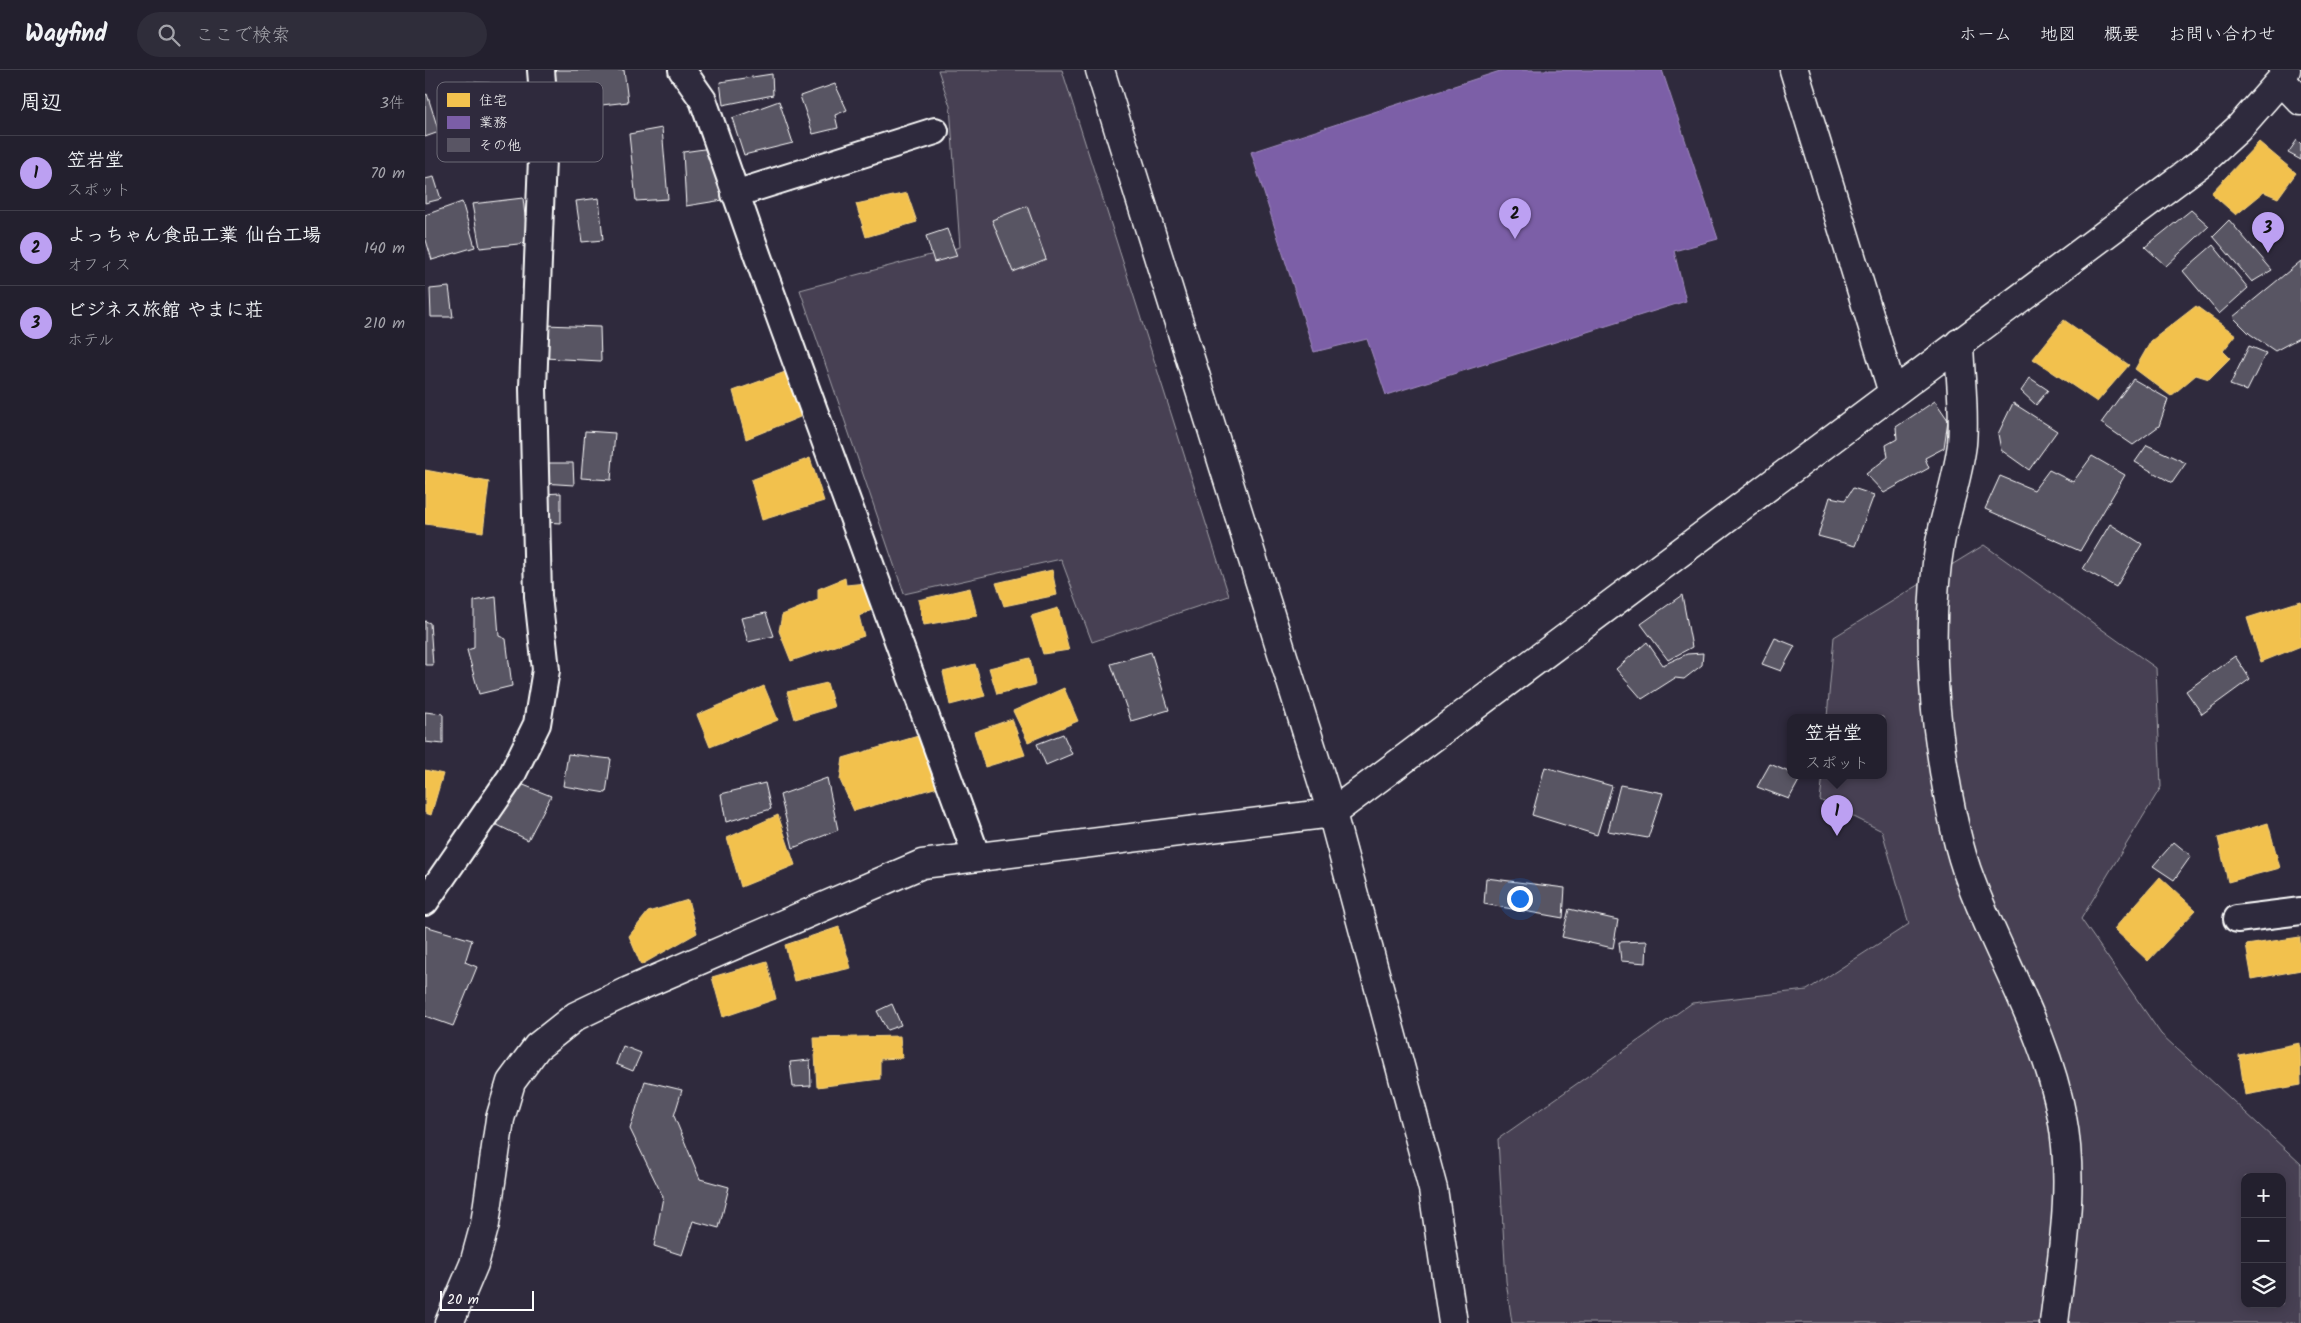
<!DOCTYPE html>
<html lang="ja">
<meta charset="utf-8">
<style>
:root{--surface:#23202e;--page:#2f2d3a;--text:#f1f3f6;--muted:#a3a3aa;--line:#403e4a;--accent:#bca0f2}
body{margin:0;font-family:Kalam,"Klee One",sans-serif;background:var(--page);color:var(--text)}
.controls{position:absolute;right:15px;bottom:15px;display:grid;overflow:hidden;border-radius:10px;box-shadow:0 2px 12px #0003}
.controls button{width:45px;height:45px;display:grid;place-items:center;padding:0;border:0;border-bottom:1px solid var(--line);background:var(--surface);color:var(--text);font:25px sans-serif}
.scale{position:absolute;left:15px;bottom:12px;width:94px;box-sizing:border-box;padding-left:5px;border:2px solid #fff;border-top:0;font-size:14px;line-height:18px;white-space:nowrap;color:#fff;-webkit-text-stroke:4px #2f2a3d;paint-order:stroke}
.you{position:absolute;left:1094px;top:828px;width:18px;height:18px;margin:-12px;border:4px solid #fff;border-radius:50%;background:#1a73e8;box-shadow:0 0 0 8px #1a73e833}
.badge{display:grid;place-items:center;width:32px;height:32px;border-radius:50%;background:var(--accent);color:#111;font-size:16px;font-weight:700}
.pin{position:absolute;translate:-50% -41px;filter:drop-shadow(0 1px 2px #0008)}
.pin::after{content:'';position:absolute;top:26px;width:18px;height:15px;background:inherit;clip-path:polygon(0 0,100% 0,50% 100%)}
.popup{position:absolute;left:1362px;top:644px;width:100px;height:65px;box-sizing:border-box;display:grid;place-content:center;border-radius:10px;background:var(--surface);filter:drop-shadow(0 1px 4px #0005);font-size:16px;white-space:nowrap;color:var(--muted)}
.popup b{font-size:19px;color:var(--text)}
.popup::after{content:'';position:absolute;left:50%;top:100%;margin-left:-10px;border:10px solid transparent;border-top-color:var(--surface)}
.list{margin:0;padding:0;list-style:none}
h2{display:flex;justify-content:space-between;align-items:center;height:65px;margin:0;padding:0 20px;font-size:21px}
h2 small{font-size:16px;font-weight:400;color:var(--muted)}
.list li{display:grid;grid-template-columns:32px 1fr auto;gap:15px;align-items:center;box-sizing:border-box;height:75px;padding:0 20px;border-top:1px solid var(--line)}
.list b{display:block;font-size:19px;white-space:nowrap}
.list p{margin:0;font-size:16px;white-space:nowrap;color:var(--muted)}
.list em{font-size:16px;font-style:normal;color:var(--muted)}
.icon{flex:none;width:28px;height:28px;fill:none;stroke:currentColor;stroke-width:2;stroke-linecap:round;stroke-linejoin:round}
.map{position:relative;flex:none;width:1876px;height:1253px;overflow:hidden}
header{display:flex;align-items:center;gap:30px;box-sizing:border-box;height:70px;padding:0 25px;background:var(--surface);border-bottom:1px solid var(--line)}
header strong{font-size:24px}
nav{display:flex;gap:28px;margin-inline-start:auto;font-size:18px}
.search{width:350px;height:45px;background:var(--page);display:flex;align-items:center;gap:12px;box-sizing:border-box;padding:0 18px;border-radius:28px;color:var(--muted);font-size:19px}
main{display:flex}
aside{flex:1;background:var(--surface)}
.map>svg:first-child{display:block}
</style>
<header>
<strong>Wayfind</strong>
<div class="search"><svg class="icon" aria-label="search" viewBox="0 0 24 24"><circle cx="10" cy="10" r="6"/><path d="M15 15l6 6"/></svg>ここで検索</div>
<nav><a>ホーム</a><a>地図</a><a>概要</a><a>お問い合わせ</a></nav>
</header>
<main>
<aside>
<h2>周辺<small>3件</small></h2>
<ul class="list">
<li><span class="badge">1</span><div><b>笠岩堂</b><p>スポット</p></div><em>70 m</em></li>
<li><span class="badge">2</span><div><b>よっちゃん食品工業 仙台工場</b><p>オフィス</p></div><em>140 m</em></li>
<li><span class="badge">3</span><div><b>ビジネス旅館 やまに荘</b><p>ホテル</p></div><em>210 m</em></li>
</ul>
</aside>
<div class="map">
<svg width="1876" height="1253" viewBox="0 0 1876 1253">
<rect width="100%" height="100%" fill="#2f2a3d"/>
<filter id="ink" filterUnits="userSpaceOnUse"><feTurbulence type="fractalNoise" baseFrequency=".02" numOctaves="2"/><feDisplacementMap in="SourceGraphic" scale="10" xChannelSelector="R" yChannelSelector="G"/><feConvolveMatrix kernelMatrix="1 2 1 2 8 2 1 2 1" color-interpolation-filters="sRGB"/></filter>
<g filter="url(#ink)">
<path fill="#464152" stroke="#a2a0a8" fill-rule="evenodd" d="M513 0H637L804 526 667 572 636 489 479 524 375 220 535 177 525 36Z
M1559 475 1731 598 1736 717 1656 849 1736 964 1876 1094V1253H1087L1081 1211 1073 1069 1267 933 1382 920 1484 854 1457 761 1395 730 1398 705H1458V647H1402L1409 567ZM1820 1107H1857V1234H1820Z"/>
<path fill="#f2c14e" stroke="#f6d483" d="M1834 72 1871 103 1853 128 1839 122 1811 145 1786 123Z
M482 123 492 152 441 167 431 134Z
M1771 236 1811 265 1798 281 1805 288 1784 309 1771 305 1746 326 1710 299 1726 271Z
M1639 250 1704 295 1672 332 1608 289Z
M363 301 375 347 321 369 308 321Z
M385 388 399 431 337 450 326 410Z
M0 400 64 412 58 462 0 454Z
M627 500 632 525 579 536 571 513Z
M420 508 421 515 441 513 449 539 434 546 439 566 366 591 354 561 357 545 393 530V519Z
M545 518 552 546 499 555 493 530Z
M1876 531V576L1836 592 1822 548Z
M633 538 644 580 618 584 606 546Z
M605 588 610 615 572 624 564 598Z
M550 594 560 626 525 635 518 602Z
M402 613 409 637 370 649 362 622Z
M339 616 353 650 285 677 272 645Z
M639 618 653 651 603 672 588 641Z
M587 649 600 685 560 697 549 662Z
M500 664 513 717 429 741 415 710 418 688Z
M0 700 18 704 6 745 0 743Z
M353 745 370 795 316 817 302 768Z
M1843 753 1855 798 1803 812 1793 768Z
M1735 807 1771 840 1723 891 1689 859Z
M263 830 272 863 216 895 204 866 223 842Z
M414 857 426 898 369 911 360 875Z
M1875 867 1876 900 1827 909 1821 875Z
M342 891 351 929 298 947 287 907Z
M475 966 477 988 455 989V1009L392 1017 389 968Z
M1875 973 1876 1015 1820 1025 1814 985Z"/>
<path fill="#7b5ea7" stroke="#a38ec1" d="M1078 0H1237L1293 169 1249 181 1261 231 961 325 942 269 889 282 826 82Z"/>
<path fill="#595564" stroke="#fff" d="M128 0H199L203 32 133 40Z
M347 4 348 25 298 35 295 12Z
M42 12 65 13V37L42 38Z
M410 14 422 40 410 45 413 58 388 64 375 26Z
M2 24 14 62 0 67V25Z
M354 31 368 73 319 85 307 48Z
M237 58 243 129 211 131 204 64Z
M1872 70 1876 74V90L1863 83Z
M286 78 298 130 261 136 258 82Z
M9 107 16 129 0 133V109Z
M98 128 103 173 55 178 47 134Z
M174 128 178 170 157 172 151 131Z
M37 132 50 177 7 190 0 167V145Z
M602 136 621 189 588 202 567 150Z
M1766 140 1784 156 1741 196 1720 177Z
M1804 150 1847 200 1827 212 1788 166Z
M522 159 532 186 509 192 501 166Z
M1788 175 1823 218 1794 244 1758 201Z
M1876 191V267L1850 281 1825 264 1808 247Z
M24 217 28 247H6L5 219Z
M120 255 175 257 176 291 119 288Z
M1824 276 1841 283 1822 321 1805 315Z
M1605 308 1623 320 1611 335 1596 321Z
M1708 309 1743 329 1734 356 1708 375 1676 353Z
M1510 331 1523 350 1519 378 1500 388 1504 398 1459 423 1441 404 1463 387 1461 375 1472 369 1471 357Z
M1588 333 1632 361 1604 400 1576 380 1573 364Z
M160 361 190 363 186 410 156 408Z
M1722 375 1761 393 1747 413 1710 392Z
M1667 386 1700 405 1655 481 1560 439 1575 406 1609 420 1624 400 1648 412Z
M115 393H148L149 415 117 413Z
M1428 418 1449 425 1430 476 1393 466 1405 427 1420 430Z
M136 423V453L117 452V424Z
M1685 454 1717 474 1691 517 1658 499Z
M1257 525 1267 577 1243 590 1216 554Z
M71 527 74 566 81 569 87 616 54 624 42 580 49 578V531Z
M341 543 349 566 323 572 316 548Z
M0 551 5 553 8 595H0Z
M1350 568 1370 576 1356 601 1337 594Z
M1222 572 1238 595 1262 584 1278 583 1277 595 1259 609 1250 608 1217 629 1191 599Z
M726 582 744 640 706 651 686 594Z
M1810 586 1825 609 1777 644 1761 621Z
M0 642 18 644V674L0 672Z
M638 664 647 684 621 695 612 674Z
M143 684 186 689 181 723 138 716Z
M1345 694 1366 703V705L1376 707 1364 729 1332 717Z
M1120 697 1187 716 1172 765 1107 745Z
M402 708 413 760 368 778 355 725Z
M91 712 126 726 103 770 68 753Z
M340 713 346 739 301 752 296 724Z
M1195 715 1238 723 1223 768 1183 761Z
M1749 772 1766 786 1749 810 1728 796Z
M1061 808 1140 818 1138 848 1059 834Z
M1144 839 1193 850 1188 878 1137 867Z
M0 856 47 870 40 892 52 897 28 956 0 946Z
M1222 871 1221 893 1196 891 1194 872Z
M467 934 476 955 462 960 452 941Z
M198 976 216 983 208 1001 191 994Z
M385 990 386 1016 368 1017 365 992Z
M220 1011 257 1020 249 1046 275 1109 304 1117 294 1158 268 1151 257 1185 229 1176 238 1127 205 1059Z"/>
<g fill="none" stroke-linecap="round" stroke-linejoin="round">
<defs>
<path id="street" d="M257 0 278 30 333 187 552 787
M310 124 510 61
M0 832 86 707 112 654 121 600 113 526 108 318 119 37 116 0
M1812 849 1876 841"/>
<path id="secondary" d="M675 0 907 743 1008 1119 1028 1253
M1369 0 1468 323
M1861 0 1856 10 1876 31
M1534 273C1535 307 1540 341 1537 374 1533 408 1521 440 1515 473 1505 531 1506 601 1513 659 1519 706 1529 769 1546 812 1576 891 1622 964 1637 1047 1650 1115 1637 1186 1629 1253
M24 1253 49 1194 60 1154 75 1049 86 1012 112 977 151 946 199 923 497 794 907 743 1777 92 1813 59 1856 10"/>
</defs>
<use href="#street" stroke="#fff" stroke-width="30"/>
<use href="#secondary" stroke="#fff" stroke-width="31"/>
<use href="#street" stroke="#2f2a3d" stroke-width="26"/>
<use href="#secondary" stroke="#2f2a3d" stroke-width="28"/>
</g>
</g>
<rect x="12" y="12" width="166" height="80" rx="8" fill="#2f2a3d" stroke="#6d6a77" stroke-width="1"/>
<rect x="22" y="23" width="23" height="14" fill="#f2c14e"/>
<rect x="22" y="46" width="23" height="13" fill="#7b5ea7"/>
<rect x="22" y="68" width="23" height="14" fill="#595564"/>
<g font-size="14" fill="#fff">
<text x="54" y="35">住宅</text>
<text x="54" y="57">業務</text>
<text x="54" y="80">その他</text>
</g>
</svg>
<div class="controls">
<button>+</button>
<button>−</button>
<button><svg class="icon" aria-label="layers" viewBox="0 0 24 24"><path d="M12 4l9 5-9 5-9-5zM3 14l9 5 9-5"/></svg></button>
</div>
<div class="scale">20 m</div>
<div class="you"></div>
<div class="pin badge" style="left:1412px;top:766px">1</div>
<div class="popup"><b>笠岩堂</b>スポット</div>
<div class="pin badge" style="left:1090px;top:169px">2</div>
<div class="pin badge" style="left:1843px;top:183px">3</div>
</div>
</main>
